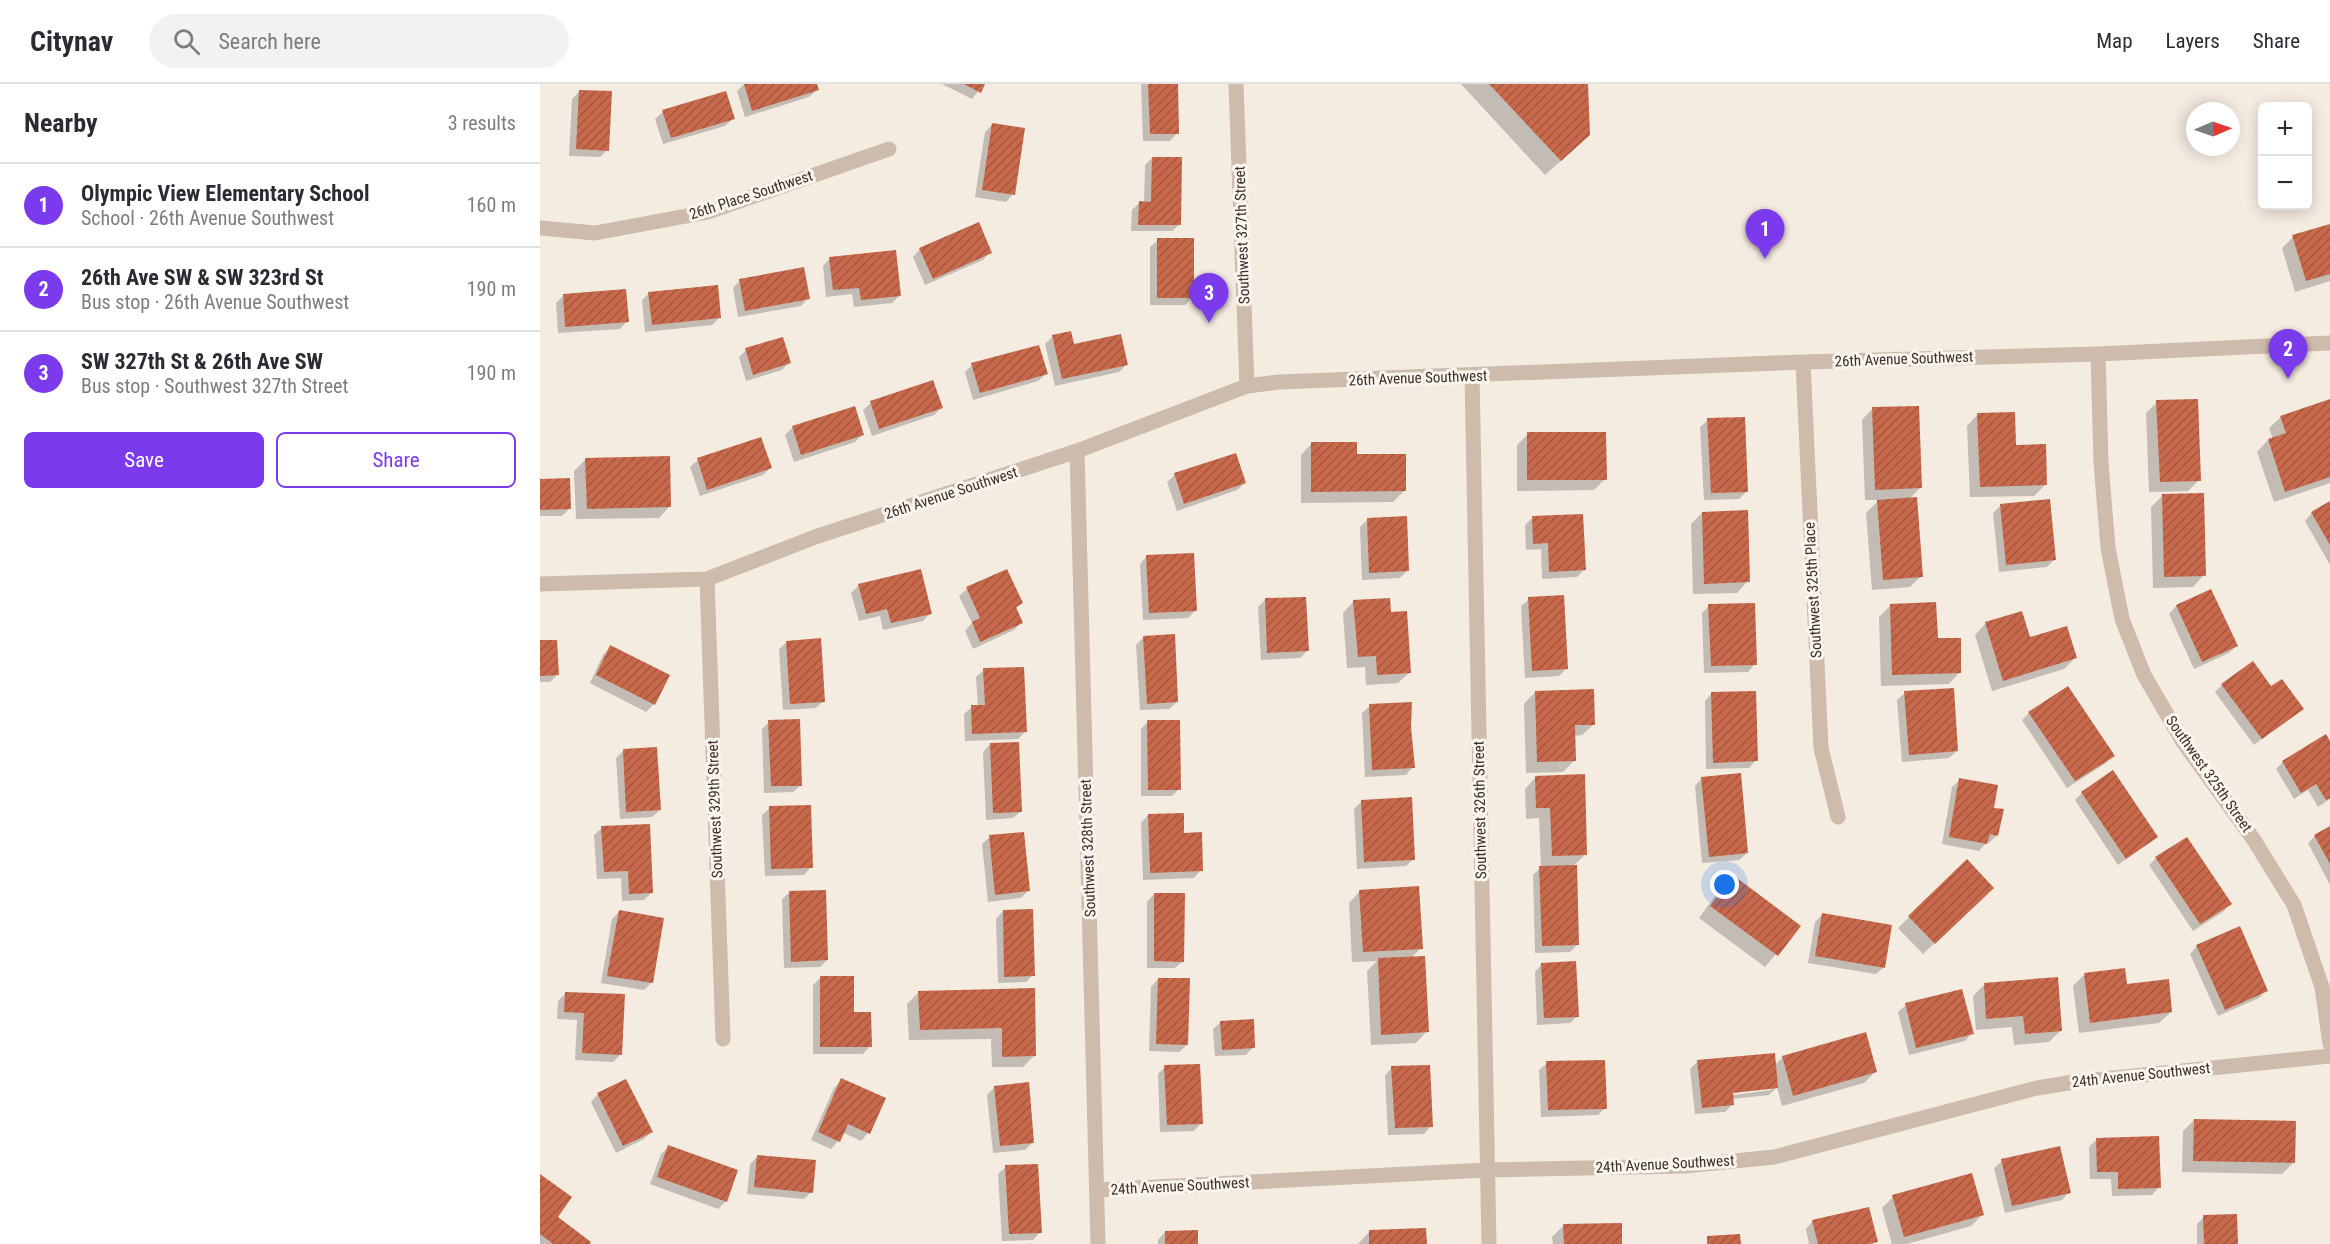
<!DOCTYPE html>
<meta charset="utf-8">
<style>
:root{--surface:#fff;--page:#f2f2f3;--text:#2b2b33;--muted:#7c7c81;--line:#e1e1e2;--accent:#7c3aed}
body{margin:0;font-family:"Roboto Condensed",sans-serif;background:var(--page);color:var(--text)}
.controls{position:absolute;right:18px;top:18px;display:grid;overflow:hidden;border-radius:9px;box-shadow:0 3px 15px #0003}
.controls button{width:54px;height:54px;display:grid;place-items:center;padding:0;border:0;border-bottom:2px solid var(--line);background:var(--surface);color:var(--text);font:30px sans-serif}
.compass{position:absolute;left:1646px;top:18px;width:54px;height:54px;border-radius:50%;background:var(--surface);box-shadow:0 3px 15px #0003;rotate:88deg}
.you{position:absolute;left:1185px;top:801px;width:21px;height:21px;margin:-15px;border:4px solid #fff;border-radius:50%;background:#1a73e8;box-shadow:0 0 0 9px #1a73e833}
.badge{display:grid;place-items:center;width:39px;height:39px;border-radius:50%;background:var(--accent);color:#fff;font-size:20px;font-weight:700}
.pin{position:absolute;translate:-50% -50px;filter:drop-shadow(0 2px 3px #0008)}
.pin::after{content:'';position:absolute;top:32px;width:21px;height:18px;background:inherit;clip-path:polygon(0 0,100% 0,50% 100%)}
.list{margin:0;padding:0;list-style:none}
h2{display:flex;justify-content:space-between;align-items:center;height:78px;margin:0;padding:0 24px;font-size:26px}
h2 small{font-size:20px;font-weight:400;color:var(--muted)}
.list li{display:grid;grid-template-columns:39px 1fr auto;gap:18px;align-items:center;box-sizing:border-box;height:84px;padding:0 24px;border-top:2px solid var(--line)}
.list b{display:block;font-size:22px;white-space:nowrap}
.list p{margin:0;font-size:20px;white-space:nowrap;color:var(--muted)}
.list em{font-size:20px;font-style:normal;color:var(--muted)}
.actions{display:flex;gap:12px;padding:18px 24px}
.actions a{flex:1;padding:14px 0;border:2px solid var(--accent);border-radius:9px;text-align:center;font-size:21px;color:var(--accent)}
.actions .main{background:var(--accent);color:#fff}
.icon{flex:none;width:33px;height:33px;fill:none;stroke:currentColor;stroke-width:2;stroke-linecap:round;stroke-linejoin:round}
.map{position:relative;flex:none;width:1790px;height:1160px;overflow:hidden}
header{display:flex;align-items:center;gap:36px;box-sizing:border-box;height:84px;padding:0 30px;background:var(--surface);border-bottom:2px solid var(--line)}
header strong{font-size:28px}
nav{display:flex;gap:33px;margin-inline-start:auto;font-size:21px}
.search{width:420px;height:54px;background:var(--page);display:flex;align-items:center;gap:15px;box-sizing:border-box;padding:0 21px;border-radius:33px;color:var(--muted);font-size:22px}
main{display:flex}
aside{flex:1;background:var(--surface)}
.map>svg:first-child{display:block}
</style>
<header>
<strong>Citynav</strong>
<div class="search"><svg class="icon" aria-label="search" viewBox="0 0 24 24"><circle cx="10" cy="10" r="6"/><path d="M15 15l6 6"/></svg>Search here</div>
<nav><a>Map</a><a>Layers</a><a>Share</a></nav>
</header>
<main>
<aside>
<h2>Nearby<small>3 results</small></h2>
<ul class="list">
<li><span class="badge">1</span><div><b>Olympic View Elementary School</b><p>School · 26th Avenue Southwest</p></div><em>160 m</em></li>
<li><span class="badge">2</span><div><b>26th Ave SW &amp; SW 323rd St</b><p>Bus stop · 26th Avenue Southwest</p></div><em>190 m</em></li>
<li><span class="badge">3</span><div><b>SW 327th St &amp; 26th Ave SW</b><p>Bus stop · Southwest 327th Street</p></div><em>190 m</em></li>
</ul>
<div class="actions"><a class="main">Save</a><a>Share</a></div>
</aside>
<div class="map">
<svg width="1790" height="1160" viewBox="0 0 1790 1160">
<defs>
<pattern id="building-hatch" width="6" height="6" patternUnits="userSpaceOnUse" patternTransform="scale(1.5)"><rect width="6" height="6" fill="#c8694b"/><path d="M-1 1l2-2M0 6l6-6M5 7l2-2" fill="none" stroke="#a4573f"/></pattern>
</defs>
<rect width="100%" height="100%" fill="#f4ebe1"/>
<path fill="#0003" fill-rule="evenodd" d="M204 0H275L277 6 269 13 205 33 197 7Z
M402 0H444L432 15Z
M601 0H636L637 49 630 57H603Z
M921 0H1046L1033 66 1005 91Z
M40 7 67 66 60 73 29 72 32 15Z
M123 28 193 35 185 42 123 60 115 35Z
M452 41 473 110 466 118 435 113 445 48Z
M612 74 640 140 632 147H591L592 126 599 119H604L605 81Z
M1790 141V197L1755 208 1742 164 1753 153Z
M618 156 652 214 645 221H610V163Z
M380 165 450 168 443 176 385 201 373 173Z
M290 174 359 212 352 219 314 223 312 210 286 213 283 182Z
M200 196 268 214 261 222 198 233 193 204Z
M109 209 179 234 172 241 105 248 102 216Z
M24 211 87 237 80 245 18 249 16 219Z
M513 252 533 262 586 281 579 288 515 302 505 260Z
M206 266 249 279 242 286 206 297 199 273Z
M432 281 506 290 498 297 433 316 425 288Z
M1790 317V399L1734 418 1717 368 1728 356 1733 355 1729 344 1741 333Z
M1617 318 1659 396 1648 407 1609 408 1606 329Z
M331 319 401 324 394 331 332 352 323 326Z
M314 323 323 350 315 358 254 378 245 351 252 344Z
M1333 324 1381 403 1369 415 1381 492 1370 503 1332 506 1326 429 1339 416H1325L1322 336Z
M1438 330 1475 362 1506 400 1494 412 1430 413 1427 342Z
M1168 336 1207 407 1199 415 1164 416 1160 343Z
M988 350 1065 395 1054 406 977 407V361Z
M772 359 815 371 865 406 853 418 761 419V371Z
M45 376 130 422 119 434 36 435 34 387Z
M158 376 230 384 223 391 160 412 150 383Z
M635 391 705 399 697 406 637 427 627 398Z
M0 397 30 424 22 432H0Z
M1622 412 1664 491 1653 503 1613 504 1611 423Z
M1790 419V481L1765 437 1772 429Z
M1461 421 1515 475 1507 483 1459 488 1453 429Z
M1162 429 1208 497 1197 509 1153 510 1151 440Z
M992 434 1044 486 1037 493 1002 495 1001 465 986 466 985 441Z
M827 436 868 486 860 494 822 496 820 443Z
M607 472 656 526 648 534 603 536 600 480Z
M319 501 390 529 383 537 343 546 340 532 319 537 311 509Z
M427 505 482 519 475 525 481 539 474 546 433 565 425 547 432 539 419 512Z
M1671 507 1696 562 1689 569 1654 585 1629 530 1636 522Z
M989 515 1027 584 1019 592 985 594 981 522Z
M725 516 767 567 760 574 721 576 718 523Z
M814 517 850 530 870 588 858 599 826 601 825 583 807 584 803 529Z
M1351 521 1396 556 1420 588 1409 600 1341 602 1339 533Z
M1169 522 1215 580 1208 588 1164 589 1162 529Z
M1446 539 1489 555 1535 574 1524 585 1452 607 1435 551Z
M604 553 637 618 629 625 600 626 596 561Z
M0 558 18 590 10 598H0Z
M247 558 283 617 276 624 243 626 239 565Z
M71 563 114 620 106 628 50 599 63 571Z
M444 586 486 647 478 655 425 657 424 630 432 623H438L436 593Z
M1682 601 1762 624 1714 661 1675 608Z
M995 608 1054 640 1042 651 1034 652 1035 676 1023 688 986 689 984 620Z
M1172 609 1216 676 1209 684 1166 685 1165 617Z
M1365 609 1417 667 1409 674 1362 678 1357 616Z
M830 622 869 643 873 683 866 691 825 693 822 629Z
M1489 629 1573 672 1566 679 1527 704 1482 636Z
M608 637 639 705 632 712H601V645Z
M229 638 261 701 253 708 224 709 222 645Z
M450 660 481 727 473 734 446 736 443 668Z
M1790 660V715L1778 723 1768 706 1754 715 1736 685 1743 678Z
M84 666 120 726 112 733 80 735 76 674Z
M996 693 1046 770 1033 782 1038 860 1030 868 995 869 993 791 1001 783 999 734 986 735 985 705Z
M1162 694 1207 769 1199 776 1162 779 1155 702Z
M1420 696 1452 725 1457 751 1449 759 1447 758 1439 767 1402 760 1412 703Z
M1542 709 1616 753 1578 781 1535 716Z
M821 718 873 775 866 782 817 785 814 725Z
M230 724 271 783 264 791 225 792 222 731Z
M608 731 643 750 661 786 654 794 603 796 601 739Z
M62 744 112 808 104 816 82 817 81 794 57 795 54 751Z
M1790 744V801L1768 759 1775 752Z
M450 753 488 807 481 814 448 818 442 760Z
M1616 774 1690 820 1683 828 1653 847 1609 781Z
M1193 793 1259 842 1225 883 1159 834 1181 804Z
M820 807 881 864 871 874 887 947 876 959 831 961 827 887 837 877 812 878 809 819Z
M250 808 287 876 280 883 244 884 242 815Z
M614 810 643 877 635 884H607V818Z
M1441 815 1383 870 1358 844 1369 833Z
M463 827 493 891 486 898 458 899 456 835Z
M79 828 122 835 111 899 104 906 61 899 72 835Z
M1282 831 1344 883 1336 890 1268 879 1275 838Z
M1657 862 1726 906 1719 914 1678 932 1650 870Z
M1002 880 1037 932 1030 939 997 941 995 888Z
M1544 891 1631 928 1619 939 1539 949 1533 902Z
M280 894 313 929 330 962 323 970H273V901Z
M618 895 647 961 639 968 609 967 611 903Z
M1445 900 1520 947 1509 958 1474 961 1472 943 1436 946 1433 912Z
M493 906 494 972 483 983H452L451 955 369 956 367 920 379 908Z
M26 909 83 912 81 970 73 978 35 976 37 936 17 935 18 917Z
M1366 921 1432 949 1425 957 1369 971 1358 928Z
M681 938 713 963 706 971 675 972 673 945Z
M1243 973 1335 988 1324 999 1242 1022 1237 1003 1229 1011 1192 1015 1193 1020 1185 1028 1155 1030 1150 985 1158 977 1235 981ZM1231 1003V1006L1186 1012 1185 1009Z
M1007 979 1065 1024 1058 1031 1001 1033 999 986Z
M625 983 661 1039 654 1047 620 1048 618 990Z
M852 984 891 1042 884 1050 848 1051 845 991Z
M302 996 328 1049 321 1057 302 1048 298 1057 291 1065 271 1056 294 1004Z
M455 1003 493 1058 485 1066 453 1069 447 1011Z
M58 1010 111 1048 104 1055 76 1069 51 1018Z
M1654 1036 1754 1078 1742 1090 1642 1088 1643 1047Z
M1557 1055 1619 1103 1612 1111 1572 1112 1571 1095H1550L1549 1063Z
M128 1063 186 1117 178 1125 110 1100 121 1070Z
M218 1072 271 1108 264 1115 207 1110 210 1080Z
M1462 1077 1529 1108 1522 1116 1465 1129 1454 1084Z
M466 1083 500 1148 493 1156 462 1157 458 1090Z
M0 1092 16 1133 48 1160H0Z
M1353 1113 1442 1131 1431 1142 1367 1160H1352L1342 1124Z
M1664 1133 1696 1160H1657V1140Z
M1273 1137 1336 1157 1333 1160H1269L1266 1145Z
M1024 1141 1081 1160H1013L1012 1153Z
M625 1148 657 1160H618V1156Z
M829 1148 885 1160H818Z"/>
<path fill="url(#building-hatch)" d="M204 0H277L279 6 212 27Z
M424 0H445L441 9Z
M608 0H638L639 50H610Z
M949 0H1048L1050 51 1021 77Z
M39 6 72 7 69 67 36 65Z
M186 7 195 35 131 54 122 26Z
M452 39 485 44 475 111 442 106Z
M612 73H642L641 141H598L599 117 611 118Z
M439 138 452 169 393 195 379 164Z
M1790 140V190L1766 197 1752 151Z
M617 154H654V214H617Z
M356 166 361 212 321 216 319 204 293 206 289 173Z
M264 183 270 215 205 227 199 195Z
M178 201 181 234 112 241 108 208Z
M86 205 89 238 25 243 23 210Z
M531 247 534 260 581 250 588 281 522 295 512 251Z
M243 253 251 279 213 291 205 264Z
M499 261 508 290 440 309 431 279Z
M393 296 403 324 339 345 330 317Z
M1658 315 1661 397 1620 398 1616 316Z
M1790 315V393L1745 408 1728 355 1746 349 1740 332Z
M315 322 324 351 261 371 252 342Z
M1379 322 1382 404 1335 406 1332 323Z
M1475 328 1476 361 1506 360 1507 401 1440 403 1437 329Z
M1205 333 1208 408 1171 409 1167 334Z
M987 348H1066L1067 396H987Z
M221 353 232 384 167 406 157 374Z
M771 358H817V370H866V407L771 408Z
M696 369 706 399 644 420 634 389Z
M130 372 131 423 47 425 45 374Z
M30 394 31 425 0 426V395Z
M1664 409 1666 492 1624 493 1622 410Z
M1377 413 1383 493 1343 496 1337 416Z
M1510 415 1516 476 1466 481 1460 420Z
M1790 417V461L1771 428Z
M1208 426 1210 498 1164 500 1162 428Z
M1043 430 1046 486 1009 488 1008 459 993 460 992 432Z
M867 432 869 487 829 489 827 434Z
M654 469 657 527 609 529 606 471Z
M381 485 392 530 351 539 347 525 326 530 318 500Z
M467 485 483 519 476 523 483 539 440 558 432 538 440 534 426 503Z
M1671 505 1698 562 1662 578 1636 521Z
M1024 511 1028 585 992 587 988 513Z
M766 513 769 567 727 569 725 514Z
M850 514 851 528 867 527 871 589 837 591 836 572 818 573 813 516Z
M1396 518 1398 554H1421V589L1352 591 1350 520Z
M1215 519 1217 581 1171 582 1168 520Z
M1482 527 1490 553 1527 542 1537 574 1463 597 1445 538Z
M635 550 638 618 607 620 603 552Z
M281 554 285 618 250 620 246 557Z
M0 556H17L19 591 0 592Z
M70 561 130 591 115 621 56 591Z
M1713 577 1731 602 1742 595 1764 625 1722 655 1681 600Z
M484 583 487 648 432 650 431 621H445L443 584Z
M1528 602 1575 672 1535 697 1488 628Z
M1414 604 1418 667 1369 671 1364 607Z
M1054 605 1055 641H1035L1036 677 997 678 995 607Z
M1216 607 1218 677 1173 679 1171 608Z
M872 618 871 643 875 684 832 686 829 620Z
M260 635 262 702H231L228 636Z
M607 636H640L641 706H608Z
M1786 650 1790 657V714L1786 716 1776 700 1761 709 1742 677Z
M479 658 482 728 453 729 450 659Z
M117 663 121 726 86 728 83 665Z
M1573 686 1618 753 1586 775 1541 708Z
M1201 689 1208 769 1169 773 1161 693Z
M1045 690 1047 771 1012 772 1010 724H996L995 692Z
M1419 694 1458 701 1454 724 1464 725 1458 752 1450 750 1447 760 1409 753Z
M872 713 875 776 824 778 821 716Z
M271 721 273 784 231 785 229 722Z
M644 729V749L662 748 663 787 610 789 608 730Z
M110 740 113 809 89 810 88 787 64 788 61 742Z
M1790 742V780L1774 751Z
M484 748 490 807 455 811 449 751Z
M1647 753 1692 820 1660 840 1615 773Z
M1427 775 1454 804 1395 860 1368 832Z
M1037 781 1039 861 1002 862 999 782Z
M1193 791 1261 842 1238 872 1170 822Z
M879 802 883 865 823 868 819 806Z
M286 806 288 876 251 878 249 807Z
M614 809H645L644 878 614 877Z
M493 825 495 892 464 893 463 826Z
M79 826 124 834 113 899 67 892Z
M1282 829 1352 841 1345 884 1275 872Z
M1700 842 1728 907 1685 926 1656 861Z
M885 872 889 948 841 951 838 874Z
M1036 877 1039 933 1004 934 1001 879Z
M1585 884 1587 900 1629 895 1632 928 1550 939 1544 889Z
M280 892H314V928H331L332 963H280Z
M1518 893 1522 947 1485 950 1483 932 1446 935 1444 899Z
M618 894H650L648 961 616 960Z
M495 904 496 972 462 973V944L380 946 378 907Z
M1422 905 1434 950 1376 964 1365 919Z
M25 908 85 910 82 971 42 969 44 929 24 928Z
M714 935 715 964 682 966 680 937Z
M1326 948 1337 988 1253 1012 1242 972Z
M1235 969 1238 1004 1193 1009 1194 1021 1162 1024 1157 976Z
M1065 976 1067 1025 1008 1026 1006 977Z
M660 980 663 1040 627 1041 624 981Z
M890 981 893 1043 855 1044 851 982Z
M301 994 346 1014 330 1050 308 1040 300 1058 278 1048Z
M86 995 113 1048 83 1062 57 1009Z
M489 998 494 1059 460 1062 454 1002Z
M1654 1035 1756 1037 1755 1079 1653 1077Z
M1619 1052 1621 1104 1578 1105V1088H1557L1556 1054Z
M128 1061 198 1086 187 1118 117 1093Z
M1520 1062 1531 1109 1472 1122 1461 1075Z
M217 1071 276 1076 273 1109 214 1103Z
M498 1080 502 1149 469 1150 465 1081Z
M1432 1089 1444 1131 1364 1153 1352 1111Z
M0 1090 32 1113 18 1133 51 1158 50 1160H13L0 1150Z
M1329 1123 1338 1158 1328 1160H1278L1272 1136Z
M1697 1130 1698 1160H1664L1663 1131Z
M1082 1139V1160H1024L1023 1140Z
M886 1144 887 1160H829V1146Z
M658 1146V1160H625V1147Z
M1200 1150 1201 1160H1167V1152Z"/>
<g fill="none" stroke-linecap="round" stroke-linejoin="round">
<path stroke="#cdbbac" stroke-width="15" d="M696 0 707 302
M0 144 55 149 168 128 349 65
M1558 270 1561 379 1568 464 1582 535 1604 591 1643 658 1714 756 1754 821 1782 903 1790 960
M1263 278 1281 664 1298 733
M932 292 949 1160
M537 367 558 1160
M167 495 183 955
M0 500 167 495 275 453 537 367 707 302 739 298 1263 278 1558 270 1790 259
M557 1106 946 1086 1145 1082 1234 1073 1497 1004 1534 998 1790 972"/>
</g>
<g text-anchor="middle" stroke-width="6" stroke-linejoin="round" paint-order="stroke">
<g font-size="15" fill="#3b302b" stroke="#fbf5ee">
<text transform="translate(211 111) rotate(-18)" y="5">26th Place Southwest</text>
<text transform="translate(702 151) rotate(-92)" y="5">Southwest 327th Street</text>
<text transform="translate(1364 275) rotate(-2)" y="5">26th Avenue Southwest</text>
<text transform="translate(878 294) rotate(-2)" y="5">26th Avenue Southwest</text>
<text transform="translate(411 409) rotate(-18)" y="5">26th Avenue Southwest</text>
<text transform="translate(1273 506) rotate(-93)" y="5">Southwest 325th Place</text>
<text transform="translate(1669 690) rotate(55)" y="5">Southwest 325th Street</text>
<text transform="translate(175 725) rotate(-92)" y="5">Southwest 329th Street</text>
<text transform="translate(940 726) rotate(-91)" y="5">Southwest 326th Street</text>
<text transform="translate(548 764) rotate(-92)" y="5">Southwest 328th Street</text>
<text transform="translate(1601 991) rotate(-6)" y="5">24th Avenue Southwest</text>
<text transform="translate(1125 1080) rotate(-3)" y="5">24th Avenue Southwest</text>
<text transform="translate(640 1102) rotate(-3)" y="5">24th Avenue Southwest</text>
</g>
</g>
</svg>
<div class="controls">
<button>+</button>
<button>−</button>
</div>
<svg class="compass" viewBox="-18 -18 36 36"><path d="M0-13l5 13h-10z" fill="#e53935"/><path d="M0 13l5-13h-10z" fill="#7c7c81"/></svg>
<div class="you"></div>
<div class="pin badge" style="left:1225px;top:175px">1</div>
<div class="pin badge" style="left:1748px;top:295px">2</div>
<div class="pin badge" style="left:669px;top:239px">3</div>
</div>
</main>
